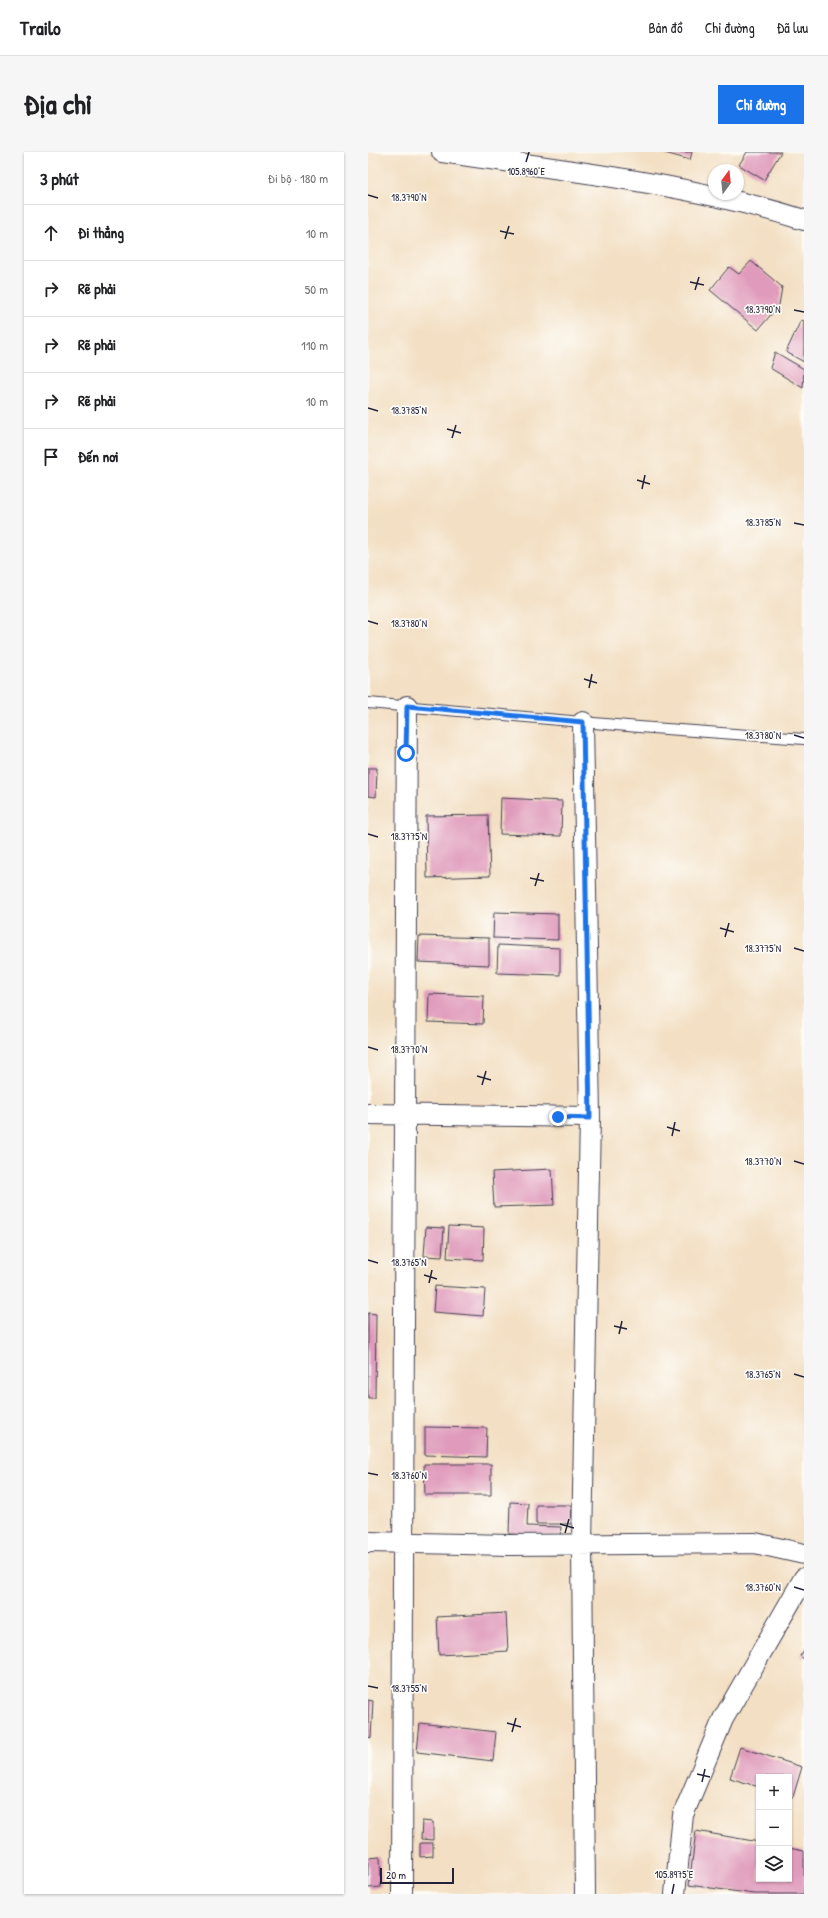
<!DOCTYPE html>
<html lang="vi">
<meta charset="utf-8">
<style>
:root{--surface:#fff;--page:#f6f6f6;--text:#202124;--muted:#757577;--line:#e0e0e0;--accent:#1a73e8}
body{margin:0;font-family:"Patrick Hand",sans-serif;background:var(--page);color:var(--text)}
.controls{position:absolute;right:12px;bottom:12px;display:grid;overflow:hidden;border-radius:0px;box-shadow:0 1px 3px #0004}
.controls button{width:36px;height:36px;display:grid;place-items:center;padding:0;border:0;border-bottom:1px solid var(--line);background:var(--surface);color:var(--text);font:20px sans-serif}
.compass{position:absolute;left:340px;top:12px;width:36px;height:36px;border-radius:50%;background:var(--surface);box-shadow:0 1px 3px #0004;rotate:15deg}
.scale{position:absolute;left:12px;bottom:10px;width:74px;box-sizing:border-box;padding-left:4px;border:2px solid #22223b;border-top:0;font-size:11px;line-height:14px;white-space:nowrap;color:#22223b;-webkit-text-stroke:3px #fdfcf7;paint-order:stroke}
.stop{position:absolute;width:12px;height:12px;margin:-9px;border:3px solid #1a73e8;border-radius:50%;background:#fff}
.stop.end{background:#1a73e8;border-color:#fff;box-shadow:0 1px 4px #0008}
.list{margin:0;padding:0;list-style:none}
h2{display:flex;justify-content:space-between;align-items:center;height:52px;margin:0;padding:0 16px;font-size:17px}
h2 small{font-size:13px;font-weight:400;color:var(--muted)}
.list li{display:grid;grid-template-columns:26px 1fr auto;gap:12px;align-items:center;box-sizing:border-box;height:56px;padding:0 16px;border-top:1px solid var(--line)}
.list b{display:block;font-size:15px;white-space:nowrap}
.list em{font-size:13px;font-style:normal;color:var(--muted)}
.icon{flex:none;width:22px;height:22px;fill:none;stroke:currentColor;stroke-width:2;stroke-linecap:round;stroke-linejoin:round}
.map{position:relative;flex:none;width:436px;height:1742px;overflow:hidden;border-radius:0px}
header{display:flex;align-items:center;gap:24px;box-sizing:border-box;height:56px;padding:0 20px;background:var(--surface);border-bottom:1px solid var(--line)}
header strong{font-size:19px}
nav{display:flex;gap:22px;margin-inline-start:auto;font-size:14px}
.intro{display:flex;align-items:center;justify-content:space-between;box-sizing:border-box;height:96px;padding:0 24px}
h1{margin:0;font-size:28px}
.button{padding:10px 18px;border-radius:0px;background:var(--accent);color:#fff;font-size:14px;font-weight:700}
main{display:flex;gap:24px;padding:0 24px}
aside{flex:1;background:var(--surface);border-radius:0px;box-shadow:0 1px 3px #0004}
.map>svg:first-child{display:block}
</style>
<header>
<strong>Trailo</strong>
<nav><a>Bản đồ</a><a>Chỉ đường</a><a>Đã lưu</a></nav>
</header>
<div class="intro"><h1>Địa chỉ</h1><a class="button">Chỉ đường</a></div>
<main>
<aside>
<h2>3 phút<small>Đi bộ · 180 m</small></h2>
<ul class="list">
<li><svg class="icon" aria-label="ahead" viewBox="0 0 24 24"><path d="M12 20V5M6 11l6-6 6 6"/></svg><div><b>Đi thẳng</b></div><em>10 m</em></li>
<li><svg class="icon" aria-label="right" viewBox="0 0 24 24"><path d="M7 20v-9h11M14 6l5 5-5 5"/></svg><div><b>Rẽ phải</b></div><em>50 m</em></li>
<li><svg class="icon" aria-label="right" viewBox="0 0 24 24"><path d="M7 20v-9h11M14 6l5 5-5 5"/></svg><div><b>Rẽ phải</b></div><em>110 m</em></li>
<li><svg class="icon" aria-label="right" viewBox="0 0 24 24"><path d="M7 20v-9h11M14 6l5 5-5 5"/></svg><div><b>Rẽ phải</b></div><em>10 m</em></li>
<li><svg class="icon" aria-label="arrive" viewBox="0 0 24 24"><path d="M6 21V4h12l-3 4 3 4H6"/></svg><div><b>Đến nơi</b></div></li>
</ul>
</aside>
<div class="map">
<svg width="436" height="1742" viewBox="0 0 436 1742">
<rect width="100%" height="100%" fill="#fdfcf7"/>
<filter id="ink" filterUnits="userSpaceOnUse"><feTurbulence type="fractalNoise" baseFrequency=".025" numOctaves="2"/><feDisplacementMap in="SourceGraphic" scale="8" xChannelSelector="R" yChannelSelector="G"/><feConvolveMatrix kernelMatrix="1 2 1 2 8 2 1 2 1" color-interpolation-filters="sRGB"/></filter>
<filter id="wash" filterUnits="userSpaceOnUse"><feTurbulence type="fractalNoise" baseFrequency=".012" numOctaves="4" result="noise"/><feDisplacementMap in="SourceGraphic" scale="16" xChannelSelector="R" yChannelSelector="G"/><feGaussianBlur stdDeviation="0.9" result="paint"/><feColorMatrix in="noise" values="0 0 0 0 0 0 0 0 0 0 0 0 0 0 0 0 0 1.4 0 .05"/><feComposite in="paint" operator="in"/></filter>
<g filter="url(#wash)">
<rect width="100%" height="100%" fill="#f3dfc3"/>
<g id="blocks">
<path fill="#e09bbc" d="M293 0H324L322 8Z
M379 0H413L396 28 371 13Z
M383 109 414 135 411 153 390 178 342 138 361 115 371 122Z
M433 168 436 169V210L418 200Z
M407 200 436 217 435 236 402 216Z
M0 616H9L8 645 0 644Z
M133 646 194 649 193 684 132 682Z
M120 663 122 724 59 726 58 664Z
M126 760 190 762V788L125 786Z
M51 784 121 786V813L50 810Z
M130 793 192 796V823L129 821Z
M61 842 116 844 115 872 60 870Z
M184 1017 186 1053 126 1055 124 1020Z
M81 1074 116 1076 115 1108 79 1106Z
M58 1075 76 1076 74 1105 56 1104Z
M67 1134 117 1137 115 1164 65 1160Z
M0 1161 8 1162 7 1246H0Z
M57 1275 119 1276 118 1305 57 1303Z
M56 1312H123V1343H57Z
M142 1350 160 1351 159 1374 193 1375 192 1384 141 1382Z
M168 1353H204L203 1372H168Z
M138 1461 140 1499 71 1503 69 1465Z
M436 1498V1507L432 1504Z
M0 1548 5 1549 3 1586 0 1585Z
M52 1571 128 1580 125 1609 49 1600Z
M372 1595 434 1615 425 1645 421 1644V1625H391V1635L362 1626Z
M54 1669 65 1670V1688L53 1687Z
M328 1679 391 1690V1727H421V1696L436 1699V1742H386L321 1733Z
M52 1691H65V1704L52 1705Z
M12 1705 13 1735 0 1736V1706Z"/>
</g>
</g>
<g filter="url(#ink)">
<use href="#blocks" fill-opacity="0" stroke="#413e4f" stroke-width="1"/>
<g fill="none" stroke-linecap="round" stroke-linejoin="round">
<defs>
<path id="service" d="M0 551 271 575 436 587"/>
<path id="minor" d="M74 0C195 18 319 31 436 68
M215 570 222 965
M0 962 222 965 214 1393 217 1742
M0 1390 142 1393 387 1391 436 1402
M34 1742C36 1346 35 950 39 554
M307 1742 315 1663 355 1567 436 1426"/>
</defs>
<use href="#service" stroke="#413e4f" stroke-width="12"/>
<use href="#minor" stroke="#413e4f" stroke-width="22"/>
<use href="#service" stroke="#fff" stroke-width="10"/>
<use href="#minor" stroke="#fff" stroke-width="20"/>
</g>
</g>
<g fill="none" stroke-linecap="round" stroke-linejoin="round" filter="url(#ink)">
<path stroke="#1a73e8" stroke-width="5" d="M38 601 39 554 215 570 222 966 190 965"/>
</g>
<path fill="none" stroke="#22223b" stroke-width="1.5" d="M158 10 161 0M0 43 10 46M132 79 146 82M137 87 141 74M322 130 336 133M327 138 331 125M426 158 436 160M0 256 10 259M79 277 93 281M84 286 88 273M269 328 282 332M274 337 277 323M426 371 436 373M0 469 10 472M216 527 229 531M221 536 224 522M426 583 436 586M0 682 10 685M162 726 176 729M167 734 171 721M352 776 366 780M357 785 361 771M426 796 436 799M0 895 10 898M109 924 123 928M114 933 118 919M299 975 312 979M304 984 307 970M426 1009 436 1012M0 1108 10 1111M56 1123 69 1127M61 1131 64 1118M246 1174 259 1177M251 1182 254 1169M426 1222 436 1225M0 1321 10 1323M192 1372 206 1376M197 1381 201 1367M426 1435 436 1438M0 1534 10 1536M139 1571 153 1575M144 1580 148 1566M329 1622 342 1625M334 1630 337 1617M304 1742 306 1732"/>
<g font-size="10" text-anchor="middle" fill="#22223b" stroke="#fdfcf7" stroke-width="3.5" stroke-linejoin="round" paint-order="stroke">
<text x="158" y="23">105.8960°E</text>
<text x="41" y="49">18.3790°N</text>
<text x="395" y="161">18.3790°N</text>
<text x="41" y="262">18.3785°N</text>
<text x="395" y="374">18.3785°N</text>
<text x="41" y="475">18.3780°N</text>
<text x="395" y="587">18.3780°N</text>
<text x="41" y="688">18.3775°N</text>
<text x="395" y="800">18.3775°N</text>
<text x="41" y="901">18.3770°N</text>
<text x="395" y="1013">18.3770°N</text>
<text x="41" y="1114">18.3765°N</text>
<text x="395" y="1226">18.3765°N</text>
<text x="41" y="1327">18.3760°N</text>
<text x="395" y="1439">18.3760°N</text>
<text x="41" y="1540">18.3755°N</text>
<text x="306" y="1726">105.8975°E</text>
</g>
</svg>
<div class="controls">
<button>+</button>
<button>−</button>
<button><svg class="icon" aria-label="layers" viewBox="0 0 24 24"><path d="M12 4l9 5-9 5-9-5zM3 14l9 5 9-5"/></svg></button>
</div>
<svg class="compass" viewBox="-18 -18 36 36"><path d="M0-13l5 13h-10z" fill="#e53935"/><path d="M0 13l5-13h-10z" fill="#757577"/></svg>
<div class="scale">20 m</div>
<div class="stop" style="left:38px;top:601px"></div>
<div class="stop end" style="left:190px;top:965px"></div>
</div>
</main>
